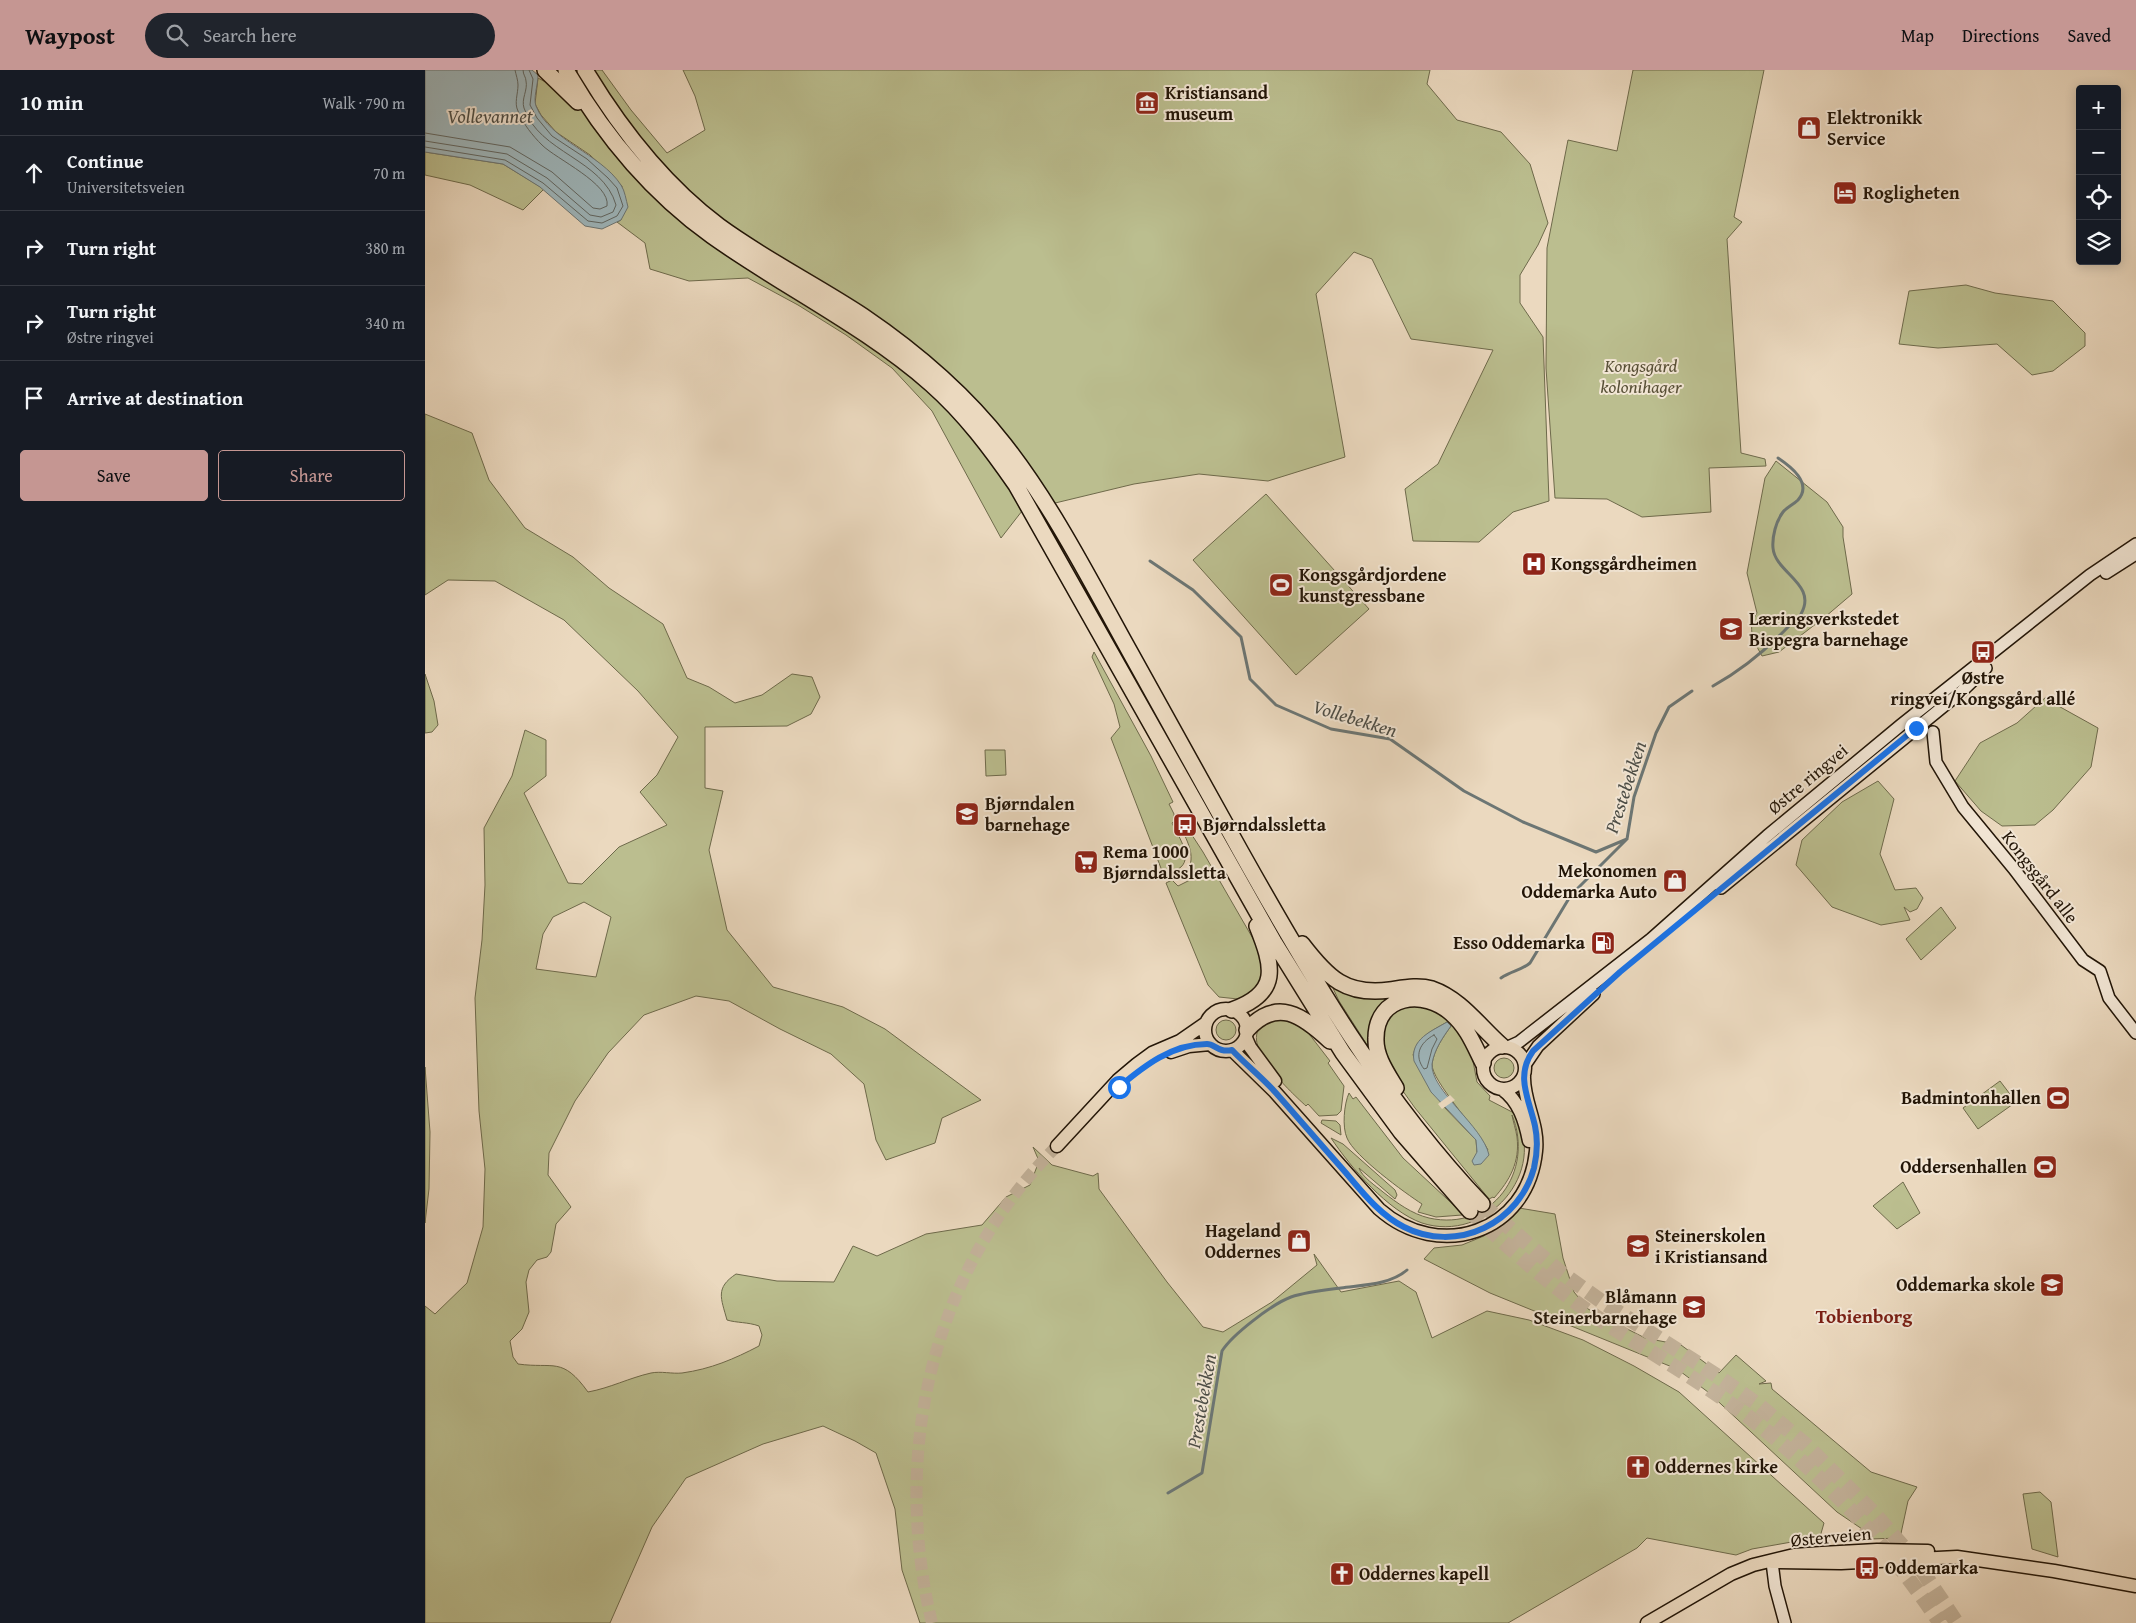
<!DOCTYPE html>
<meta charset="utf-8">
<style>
:root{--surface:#171b24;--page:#20242c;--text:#f1f3f6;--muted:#9ea1a6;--line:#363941;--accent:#c59692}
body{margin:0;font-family:"Gentium Book Plus",serif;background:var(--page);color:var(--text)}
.controls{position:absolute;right:15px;top:15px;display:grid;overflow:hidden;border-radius:5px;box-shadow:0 2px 12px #0003}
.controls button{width:45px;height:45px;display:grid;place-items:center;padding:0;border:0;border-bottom:1px solid var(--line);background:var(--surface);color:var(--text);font:25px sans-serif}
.stop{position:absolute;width:15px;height:15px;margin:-11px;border:4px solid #1a73e8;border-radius:50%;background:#fff}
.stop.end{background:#1a73e8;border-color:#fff;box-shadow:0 1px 5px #0008}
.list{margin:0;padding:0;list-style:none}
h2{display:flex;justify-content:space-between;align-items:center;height:65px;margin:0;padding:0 20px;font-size:21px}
h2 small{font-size:16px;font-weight:400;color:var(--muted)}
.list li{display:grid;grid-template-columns:32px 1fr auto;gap:15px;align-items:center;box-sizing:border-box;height:75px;padding:0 20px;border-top:1px solid var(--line)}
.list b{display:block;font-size:19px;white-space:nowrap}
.list p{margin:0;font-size:16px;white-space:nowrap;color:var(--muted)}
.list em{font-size:16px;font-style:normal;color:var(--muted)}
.actions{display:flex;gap:10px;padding:15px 20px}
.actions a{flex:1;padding:11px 0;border:1px solid var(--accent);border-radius:5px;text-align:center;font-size:18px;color:var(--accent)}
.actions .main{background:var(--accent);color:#111}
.icon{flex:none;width:28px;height:28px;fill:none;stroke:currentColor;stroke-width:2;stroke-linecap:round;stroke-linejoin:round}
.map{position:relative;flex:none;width:1711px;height:1553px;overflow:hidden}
header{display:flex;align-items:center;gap:30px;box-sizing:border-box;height:70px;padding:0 25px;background:var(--accent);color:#111}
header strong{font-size:24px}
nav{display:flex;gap:28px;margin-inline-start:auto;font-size:18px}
.search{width:350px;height:45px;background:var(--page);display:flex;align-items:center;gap:12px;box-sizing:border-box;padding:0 18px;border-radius:28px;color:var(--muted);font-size:19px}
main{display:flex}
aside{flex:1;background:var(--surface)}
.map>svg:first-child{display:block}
</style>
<header>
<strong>Waypost</strong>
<div class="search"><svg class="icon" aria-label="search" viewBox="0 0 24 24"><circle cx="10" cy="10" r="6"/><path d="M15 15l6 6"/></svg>Search here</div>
<nav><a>Map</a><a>Directions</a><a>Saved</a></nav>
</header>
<main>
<aside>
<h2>10 min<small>Walk · 790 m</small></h2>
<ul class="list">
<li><svg class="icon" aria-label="ahead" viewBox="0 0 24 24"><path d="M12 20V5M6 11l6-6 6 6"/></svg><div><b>Continue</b><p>Universitetsveien</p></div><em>70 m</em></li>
<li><svg class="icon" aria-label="right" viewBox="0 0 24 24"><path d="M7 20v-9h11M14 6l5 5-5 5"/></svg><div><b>Turn right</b></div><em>380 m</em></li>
<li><svg class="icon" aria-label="right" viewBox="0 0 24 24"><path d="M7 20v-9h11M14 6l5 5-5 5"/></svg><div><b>Turn right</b><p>Østre ringvei</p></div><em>340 m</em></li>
<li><svg class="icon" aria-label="arrive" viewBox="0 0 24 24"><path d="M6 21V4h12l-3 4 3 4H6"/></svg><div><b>Arrive at destination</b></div></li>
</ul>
<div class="actions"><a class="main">Save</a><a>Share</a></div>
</aside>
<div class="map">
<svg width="1711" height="1553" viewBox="0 0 1711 1553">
<rect width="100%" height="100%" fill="#ebd9bf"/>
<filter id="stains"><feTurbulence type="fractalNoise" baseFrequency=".004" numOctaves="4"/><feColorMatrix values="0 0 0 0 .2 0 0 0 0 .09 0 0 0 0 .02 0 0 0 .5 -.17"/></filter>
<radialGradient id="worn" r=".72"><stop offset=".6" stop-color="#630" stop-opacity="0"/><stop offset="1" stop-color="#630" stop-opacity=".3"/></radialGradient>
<path fill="#bbbe8f" stroke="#6e6a4b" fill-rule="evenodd" d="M157 0H177L206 40 242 83 280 60 270 26 258 0H1005L1002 14 1032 50 1076 62 1105 94 1123 153 1113 175 1095 205V233L1118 267 1124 431 1088 442 1054 472 988 471 980 419 1013 394 1068 280 986 269 947 189 929 182 891 224 920 387 843 411 774 404 709 414 597 441 576 468 507 341 467 298 421 265 373 235 323 208 264 211 225 199 220 173 192 152 196 150 197 116 165 85 131 62 116 45 110 34 113 8 128 16H153Z
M1208 0H1339L1309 147 1317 152 1302 169 1316 383 1340 389 1341 396 1284 398 1286 442 1217 447 1182 429 1130 428 1121 298 1122 178 1143 70 1192 81Z
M0 82 78 94 119 119 98 140 45 115 0 105Z
M1541 215 1570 223 1628 231 1660 263V276L1628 301 1607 305 1572 274 1513 278 1474 274 1484 221Z
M0 344 47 363 64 410 100 458 148 487 184 518 238 554 262 608 284 617 310 633 337 625 367 604 387 607 395 627 386 644 362 656 280 657V718L298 721 284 780 302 860 348 917 418 937 460 959 556 1030 517 1048 510 1073 461 1090 451 1070 439 1014 406 984 355 959 304 931 271 926 219 945 183 983 150 1031 124 1083 123 1105 146 1137 131 1154 126 1182 122 1187 112 1190 104 1200 101 1212 104 1242 97 1259 85 1271 88 1287 93 1294C129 1299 137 1286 163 1322 185 1318 204 1308 226 1303 236 1301 247 1304 257 1303 286 1299 309 1289 334 1276L337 1265 334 1256C323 1252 312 1253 302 1250 296 1228 290 1218 311 1204L352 1211 409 1212 428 1176 452 1186 501 1164 557 1155 581 1127 605 1115 614 1091 608 1077 627 1095 668 1106 673 1103 674 1119 742 1212 778 1257 798 1262 847 1232 892 1195 889 1184 916 1222 974 1211 991 1222 1007 1268 1062 1241 1104 1250 1158 1270 1209 1296 1254 1322 1399 1453 1395 1467 1327 1479 1311 1485 1222 1468 1212 1478 1083 1553H495L477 1500 470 1439 451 1383 430 1371 398 1356 338 1374 261 1408 227 1457 185 1553H0V1236L10 1244 42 1213 58 1157 60 1099 54 1041 50 928 57 870 60 815 59 758 87 706 100 660 121 670V706L99 723 143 813 157 814 194 777 242 755 215 722 232 705 253 667 213 621 139 550 70 511 23 510 0 525ZM159 832 186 847 171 907 111 899 118 864 128 847Z
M1351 391 1402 432 1418 457V467L1427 524 1400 547 1354 582 1337 586C1329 572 1321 558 1332 543L1322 503 1340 408Z
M841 424 944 539 871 605 768 490Z
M669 582 726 686 748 732 744 734 749 744V751L747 753C752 764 768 786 756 797 752 801 744 803 739 806L686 668 695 657 689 634 667 587Z
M0 604 9 631 13 655 7 662 0 663Z
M1621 627 1628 633 1673 658 1666 697 1628 740 1610 755 1577 756 1556 741 1530 711 1555 673 1592 653Z
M560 680H580L581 705 561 706Z
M1453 711 1469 729 1455 784 1470 820 1491 818 1498 828 1492 839 1485 842 1479 837 1485 850 1456 855 1407 837 1371 795 1377 770 1417 732Z
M763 759 778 782 838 886 840 896 835 917 821 927 813 929 794 927 783 915 741 813 747 810 753 816 765 810C762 801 765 798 766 790 767 781 762 770 758 762Z
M1516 837 1531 858 1496 890 1481 869Z
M906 914 970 923 946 981 914 931Z
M978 936H1004L1033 956 1047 986 1052 1012 1065 1026 1064 1030 1089 1043C1125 1102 1061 1174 997 1153 963 1141 926 1098 906 1068L918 1074 970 1120 972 1125 970 1129 934 1098C937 1107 951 1116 958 1122 972 1133 987 1144 1004 1148 1067 1162 1110 1101 1087 1045 1088 1051 1091 1060 1092 1067 1095 1092 1085 1110 1069 1128L1068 1127 1064 1129 990 1038 970 1010 957 979 960 951ZM1022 952 1026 956C1018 967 1009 980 1007 994 1006 1010 1053 1061 1063 1080L1052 1082 1051 1070 1018 1036 988 985C993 966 1007 961 1022 952Z
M846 949 867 950 881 960 905 991 903 993 919 1016 916 1041 912 1045 894 1046 883 1034 881 1036C867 1023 816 977 836 956 839 953 843 951 846 949Z
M791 960a10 10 0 1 1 20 0a10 10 0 1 1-20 0Z
M1069 998a10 10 0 1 1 20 0a10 10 0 1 1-20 0Z
M0 997 5 1062 4 1119 0 1153Z
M1575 1011 1591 1032 1553 1059 1538 1038Z
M924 1023 928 1029 931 1027 978 1088 1036 1142 1037 1145 1011 1147 993 1142 997 1134C980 1123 929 1086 922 1068 917 1057 919 1034 924 1023Z
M897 1050 911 1051 915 1055 916 1065 896 1053Z
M1478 1112 1495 1143 1472 1159 1448 1136Z
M1094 1138 1130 1144 1138 1188 1149 1222 1163 1239 1220 1268 1256 1275 1294 1303 1311 1285 1341 1311 1334 1314 1346 1313 1347 1319 1446 1402 1492 1417 1483 1431 1475 1468 1445 1469 1440 1461 1412 1442 1283 1322 1252 1299 1065 1223 999 1189 1009 1178 1037 1175 1059 1166Z
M1615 1422 1626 1432 1633 1487 1607 1479 1598 1424Z"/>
<path fill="#9eb7bd" stroke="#6c7674" d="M0 0H107L113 5C113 15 108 28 111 36 125 71 175 83 196 115 200 121 201 130 203 137L196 150 177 159 160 156 115 117 78 94 0 82Z
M1022 952 1026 956C1018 967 1009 980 1007 994 1005 1020 1058 1056 1064 1085L1056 1094 1049 1095 1047 1091 1052 1082 1051 1070 1006 1022 989 991C985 969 1007 961 1022 952Z"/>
<path fill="#ebd9bf" d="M1025 1025 1030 1030 1017 1039 1013 1034Z"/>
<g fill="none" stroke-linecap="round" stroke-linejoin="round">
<path stroke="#606662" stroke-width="1" d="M0 63 85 77 127 102 168 138 175 139 182 136C186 114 131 89 117 75 108 66 98 54 93 41 89 33 93 24 93 15 93 10 91 5 90 0
M0 71 82 84 122 108 165 145 176 147 188 142 191 135C178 89 114 83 99 38 96 29 103 20 101 11 101 7 98 5 98 0
M0 77 80 90 118 113 163 151 177 153 192 146 198 136 192 118 183 108 162 89 127 66 112 48 105 35 108 9 104 0
M1009 965 1012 969 1007 979 1002 998 999 999C989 986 994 973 1009 965Z"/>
<path stroke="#6c7674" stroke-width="3" d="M725 491 768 520 816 567 825 609 851 635 906 659 965 669 1039 721 1098 752 1171 782 1202 769
M1288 616C1315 601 1341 580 1363 557 1367 553 1373 549 1376 544 1393 514 1350 503 1348 478 1347 467 1351 451 1358 442 1362 437 1368 435 1373 430 1388 413 1365 396 1353 388
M1076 908C1086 901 1097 900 1105 893L1146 825 1202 769 1209 727 1231 663 1244 637 1267 621
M743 1423 777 1403 797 1281C807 1265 847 1234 866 1227 881 1222 900 1220 916 1218 937 1215 965 1215 982 1200"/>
<path stroke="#c3b29a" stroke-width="12" stroke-dasharray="12 6" stroke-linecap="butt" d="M507 1553C466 1384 506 1201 632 1076"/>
<path stroke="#c3b29a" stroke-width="15" stroke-dasharray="15 8" stroke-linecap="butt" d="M1057 1134 1134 1201 1176 1231 1291 1305 1335 1336 1380 1374 1448 1442 1490 1490 1532 1553
M1045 1141C1085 1179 1125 1215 1170 1246 1224 1282 1282 1314 1334 1355 1404 1411 1465 1478 1515 1553"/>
<defs>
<path id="secondary" d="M1681 503 1711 484
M1508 662 1511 692 1538 737 1589 799 1658 890 1675 901 1684 928 1711 963
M1296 818 1536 622 1561 598
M1083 977 1094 972 1226 869 1342 766 1476 655 1665 505 1711 474
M1100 995 1113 976 1169 924
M1347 1492 1350 1516 1360 1553"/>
<path id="primary" d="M780 960a21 21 0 1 1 42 0a21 21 0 1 1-42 0Z
M821 968 825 977 850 1011
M1058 998a21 21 0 1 1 42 0a21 21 0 1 1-42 0Z
M807 980 850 1022 954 1139C1014 1192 1103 1163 1111 1081 1114 1054 1098 1031 1099 1006
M746 982 764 976 785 974
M1077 1019C1094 1031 1100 1051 1104 1071
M632 1076 693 1010 712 994 727 983 755 971 781 953
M1347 1492 1416 1493 1532 1487 1629 1501 1711 1516
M1222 1553 1306 1504 1328 1495 1369 1485 1397 1483 1452 1480 1503 1481"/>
<path id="highway" d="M120 0 153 32
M141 0C178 64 227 123 287 166 359 217 440 256 506 314 540 344 566 379 591 415L849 872 918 983 976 1062 1045 1141
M160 0C196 60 238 114 294 156 339 189 391 215 438 246 491 282 540 324 579 374 629 438 666 512 705 582 742 649 779 716 816 782 886 907 958 1030 1057 1134
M877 874C903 908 921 926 965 920 979 918 993 915 1007 919 1036 929 1055 957 1077 976
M807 940C856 923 848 896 832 856
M822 960C852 927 877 945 905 971
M971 1018C962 1003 950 986 951 968 951 925 999 918 1027 944 1042 957 1049 975 1058 993"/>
</defs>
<use href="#secondary" stroke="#221507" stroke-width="14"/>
<use href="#primary" stroke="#221507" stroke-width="15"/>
<use href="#highway" stroke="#221507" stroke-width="18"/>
<use href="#secondary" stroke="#f2e6d5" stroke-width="11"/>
<use href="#primary" stroke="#ebd9bf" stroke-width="12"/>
<use href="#highway" stroke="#ebd9bf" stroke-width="15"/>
</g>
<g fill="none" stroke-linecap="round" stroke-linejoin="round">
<path stroke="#1a73e8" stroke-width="6" d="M694 1017C719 996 747 974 782 974 790 974 793 983 807 980 821 995 837 1007 851 1023 874 1049 897 1076 921 1103 938 1123 955 1145 979 1157 1004 1170 1034 1170 1059 1158 1084 1146 1102 1124 1109 1098 1112 1085 1113 1070 1110 1056 1104 1029 1090 1006 1108 981L1195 902 1491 658"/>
</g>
<defs>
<symbol id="museum-square" viewBox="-11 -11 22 22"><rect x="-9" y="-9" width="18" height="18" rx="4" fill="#8f2418" stroke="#f2e6d5"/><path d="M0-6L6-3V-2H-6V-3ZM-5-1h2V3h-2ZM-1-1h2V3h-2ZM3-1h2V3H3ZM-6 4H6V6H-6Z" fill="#fff"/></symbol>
<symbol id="shop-square" viewBox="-11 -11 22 22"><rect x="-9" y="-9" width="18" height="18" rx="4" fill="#8f2418" stroke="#f2e6d5"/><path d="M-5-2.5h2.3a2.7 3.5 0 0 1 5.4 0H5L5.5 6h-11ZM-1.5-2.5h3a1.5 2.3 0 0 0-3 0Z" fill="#fff"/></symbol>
<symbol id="hotel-square" viewBox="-11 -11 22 22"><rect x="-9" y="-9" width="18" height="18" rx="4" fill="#8f2418" stroke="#f2e6d5"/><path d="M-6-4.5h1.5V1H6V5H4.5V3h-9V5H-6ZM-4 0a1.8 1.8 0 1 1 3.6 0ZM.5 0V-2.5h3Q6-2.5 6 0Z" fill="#fff"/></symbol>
<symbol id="hospital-square" viewBox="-11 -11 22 22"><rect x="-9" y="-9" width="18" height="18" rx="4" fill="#8f2418" stroke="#f2e6d5"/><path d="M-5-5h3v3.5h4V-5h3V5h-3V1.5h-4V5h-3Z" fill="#fff"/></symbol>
<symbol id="stadium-square" viewBox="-11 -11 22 22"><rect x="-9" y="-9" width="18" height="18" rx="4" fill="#8f2418" stroke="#f2e6d5"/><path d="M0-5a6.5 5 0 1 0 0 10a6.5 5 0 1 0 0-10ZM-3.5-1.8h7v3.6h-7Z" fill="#fff"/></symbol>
<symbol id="school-square" viewBox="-11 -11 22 22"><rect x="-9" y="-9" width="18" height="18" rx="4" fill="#8f2418" stroke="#f2e6d5"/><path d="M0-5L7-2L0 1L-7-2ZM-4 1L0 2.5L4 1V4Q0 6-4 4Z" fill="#fff"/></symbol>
<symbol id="bus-square" viewBox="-11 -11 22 22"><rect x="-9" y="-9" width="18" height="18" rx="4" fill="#8f2418" stroke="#f2e6d5"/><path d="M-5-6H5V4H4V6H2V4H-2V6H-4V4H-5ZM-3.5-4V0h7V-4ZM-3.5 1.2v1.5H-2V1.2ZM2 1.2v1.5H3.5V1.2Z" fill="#fff"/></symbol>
<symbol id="supermarket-square" viewBox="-11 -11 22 22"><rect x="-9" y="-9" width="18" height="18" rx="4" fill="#8f2418" stroke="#f2e6d5"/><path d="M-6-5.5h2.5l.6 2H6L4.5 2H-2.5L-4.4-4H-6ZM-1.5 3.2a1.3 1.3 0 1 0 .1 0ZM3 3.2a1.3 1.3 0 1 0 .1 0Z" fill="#fff"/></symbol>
<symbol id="fuel-square" viewBox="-11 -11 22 22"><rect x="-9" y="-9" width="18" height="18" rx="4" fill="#8f2418" stroke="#f2e6d5"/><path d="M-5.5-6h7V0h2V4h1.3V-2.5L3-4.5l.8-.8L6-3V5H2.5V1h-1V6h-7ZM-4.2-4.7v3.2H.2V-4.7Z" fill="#fff"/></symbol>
<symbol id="church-square" viewBox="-11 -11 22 22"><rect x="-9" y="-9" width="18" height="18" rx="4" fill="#8f2418" stroke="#f2e6d5"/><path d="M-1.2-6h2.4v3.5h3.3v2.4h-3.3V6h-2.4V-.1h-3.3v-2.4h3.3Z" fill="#fff"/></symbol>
</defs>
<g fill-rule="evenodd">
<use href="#museum-square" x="708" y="19" width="28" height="28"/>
<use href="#shop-square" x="1370" y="44" width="28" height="28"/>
<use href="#hotel-square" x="1406" y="109" width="28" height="28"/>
<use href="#hospital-square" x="1095" y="480" width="28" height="28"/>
<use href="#stadium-square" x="842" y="501" width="28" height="28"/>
<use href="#school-square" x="1292" y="545" width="28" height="28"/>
<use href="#bus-square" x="1544" y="568" width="28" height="28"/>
<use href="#school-square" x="528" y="730" width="28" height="28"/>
<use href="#bus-square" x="746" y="741" width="28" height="28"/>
<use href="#supermarket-square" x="647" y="778" width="28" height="28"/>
<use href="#shop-square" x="1236" y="797" width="28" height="28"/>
<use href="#fuel-square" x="1164" y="859" width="28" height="28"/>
<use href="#stadium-square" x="1619" y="1014" width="28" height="28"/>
<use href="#stadium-square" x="1606" y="1083" width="28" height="28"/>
<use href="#shop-square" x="860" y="1157" width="28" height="28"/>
<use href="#school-square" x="1199" y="1162" width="28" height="28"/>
<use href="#school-square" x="1613" y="1201" width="28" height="28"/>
<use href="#school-square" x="1255" y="1223" width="28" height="28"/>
<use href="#church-square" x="1199" y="1383" width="28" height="28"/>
<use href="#bus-square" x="1428" y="1484" width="28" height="28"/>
<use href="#church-square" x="903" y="1490" width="28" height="28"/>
</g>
<g text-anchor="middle" stroke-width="4" stroke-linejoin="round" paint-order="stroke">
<g font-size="18" font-weight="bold" fill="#221507" stroke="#f2e6d5" text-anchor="start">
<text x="740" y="29">Kristiansand<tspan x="740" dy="21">museum</tspan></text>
<text x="1402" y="54">Elektronikk<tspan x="1402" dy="21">Service</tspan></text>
<text x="1438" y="129">Rogligheten</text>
<text x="1126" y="500">Kongsgårdheimen</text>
<text x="874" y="511">Kongsgårdjordene<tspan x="874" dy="21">kunstgressbane</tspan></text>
<text x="1324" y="555">Læringsverkstedet<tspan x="1324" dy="21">Bispegra barnehage</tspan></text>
<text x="1558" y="614" text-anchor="middle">Østre<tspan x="1558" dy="21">ringvei/Kongsgård allé</tspan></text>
<text x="560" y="740">Bjørndalen<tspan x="560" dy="21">barnehage</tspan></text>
<text x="778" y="761">Bjørndalssletta</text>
<text x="678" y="788">Rema 1000<tspan x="678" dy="21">Bjørndalssletta</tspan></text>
<text x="1232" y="807" text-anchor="end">Mekonomen<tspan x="1232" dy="21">Oddemarka Auto</tspan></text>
<text x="1160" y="879" text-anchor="end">Esso Oddemarka</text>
<text x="1616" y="1034" text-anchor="end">Badmintonhallen</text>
<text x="1602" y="1103" text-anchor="end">Oddersenhallen</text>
<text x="856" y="1167" text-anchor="end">Hageland<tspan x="856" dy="21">Oddernes</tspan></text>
<text x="1230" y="1172">Steinerskolen<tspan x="1230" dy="21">i Kristiansand</tspan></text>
<text x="1610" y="1221" text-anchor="end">Oddemarka skole</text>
<text x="1252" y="1233" text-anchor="end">Blåmann<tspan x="1252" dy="21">Steinerbarnehage</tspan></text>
<text x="1230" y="1403">Oddernes kirke</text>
<text x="1460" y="1504">Oddemarka</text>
<text x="934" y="1510">Oddernes kapell</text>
</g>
<g font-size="18" font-style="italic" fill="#585037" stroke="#f2e6d5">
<text x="1216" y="302">Kongsgård<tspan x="1216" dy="21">kolonihager</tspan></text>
</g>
<g font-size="18" fill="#221507" stroke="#f2e6d5">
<text transform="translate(1383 709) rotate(-40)" y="6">Østre ringvei</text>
<text transform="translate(1615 807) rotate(52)" y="6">Kongsgård alle</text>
<text transform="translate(1406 1467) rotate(-5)" y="6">Østerveien</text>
</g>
<g font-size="19" font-style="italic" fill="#4d4e47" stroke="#f2e6d5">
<text x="65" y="53">Vollevannet</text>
<text transform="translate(930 648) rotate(17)" y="7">Vollebekken</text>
<text transform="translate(1200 717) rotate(-72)" y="7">Prestebekken</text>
<text transform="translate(776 1331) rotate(-80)" y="7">Prestebekken</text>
</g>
<g font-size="19" font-weight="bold" fill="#7a1f14" stroke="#f2e6d5">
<text x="1439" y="1253">Tobienborg</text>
</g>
</g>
<rect width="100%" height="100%" filter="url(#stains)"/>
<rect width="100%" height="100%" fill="url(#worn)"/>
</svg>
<div class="controls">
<button>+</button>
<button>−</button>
<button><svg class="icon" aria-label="locate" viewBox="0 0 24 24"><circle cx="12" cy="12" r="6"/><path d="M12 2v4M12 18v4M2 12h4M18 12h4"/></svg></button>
<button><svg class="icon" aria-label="layers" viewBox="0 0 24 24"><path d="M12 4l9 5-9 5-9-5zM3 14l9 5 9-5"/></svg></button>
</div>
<div class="stop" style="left:694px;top:1017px"></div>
<div class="stop end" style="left:1491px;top:658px"></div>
</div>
</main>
